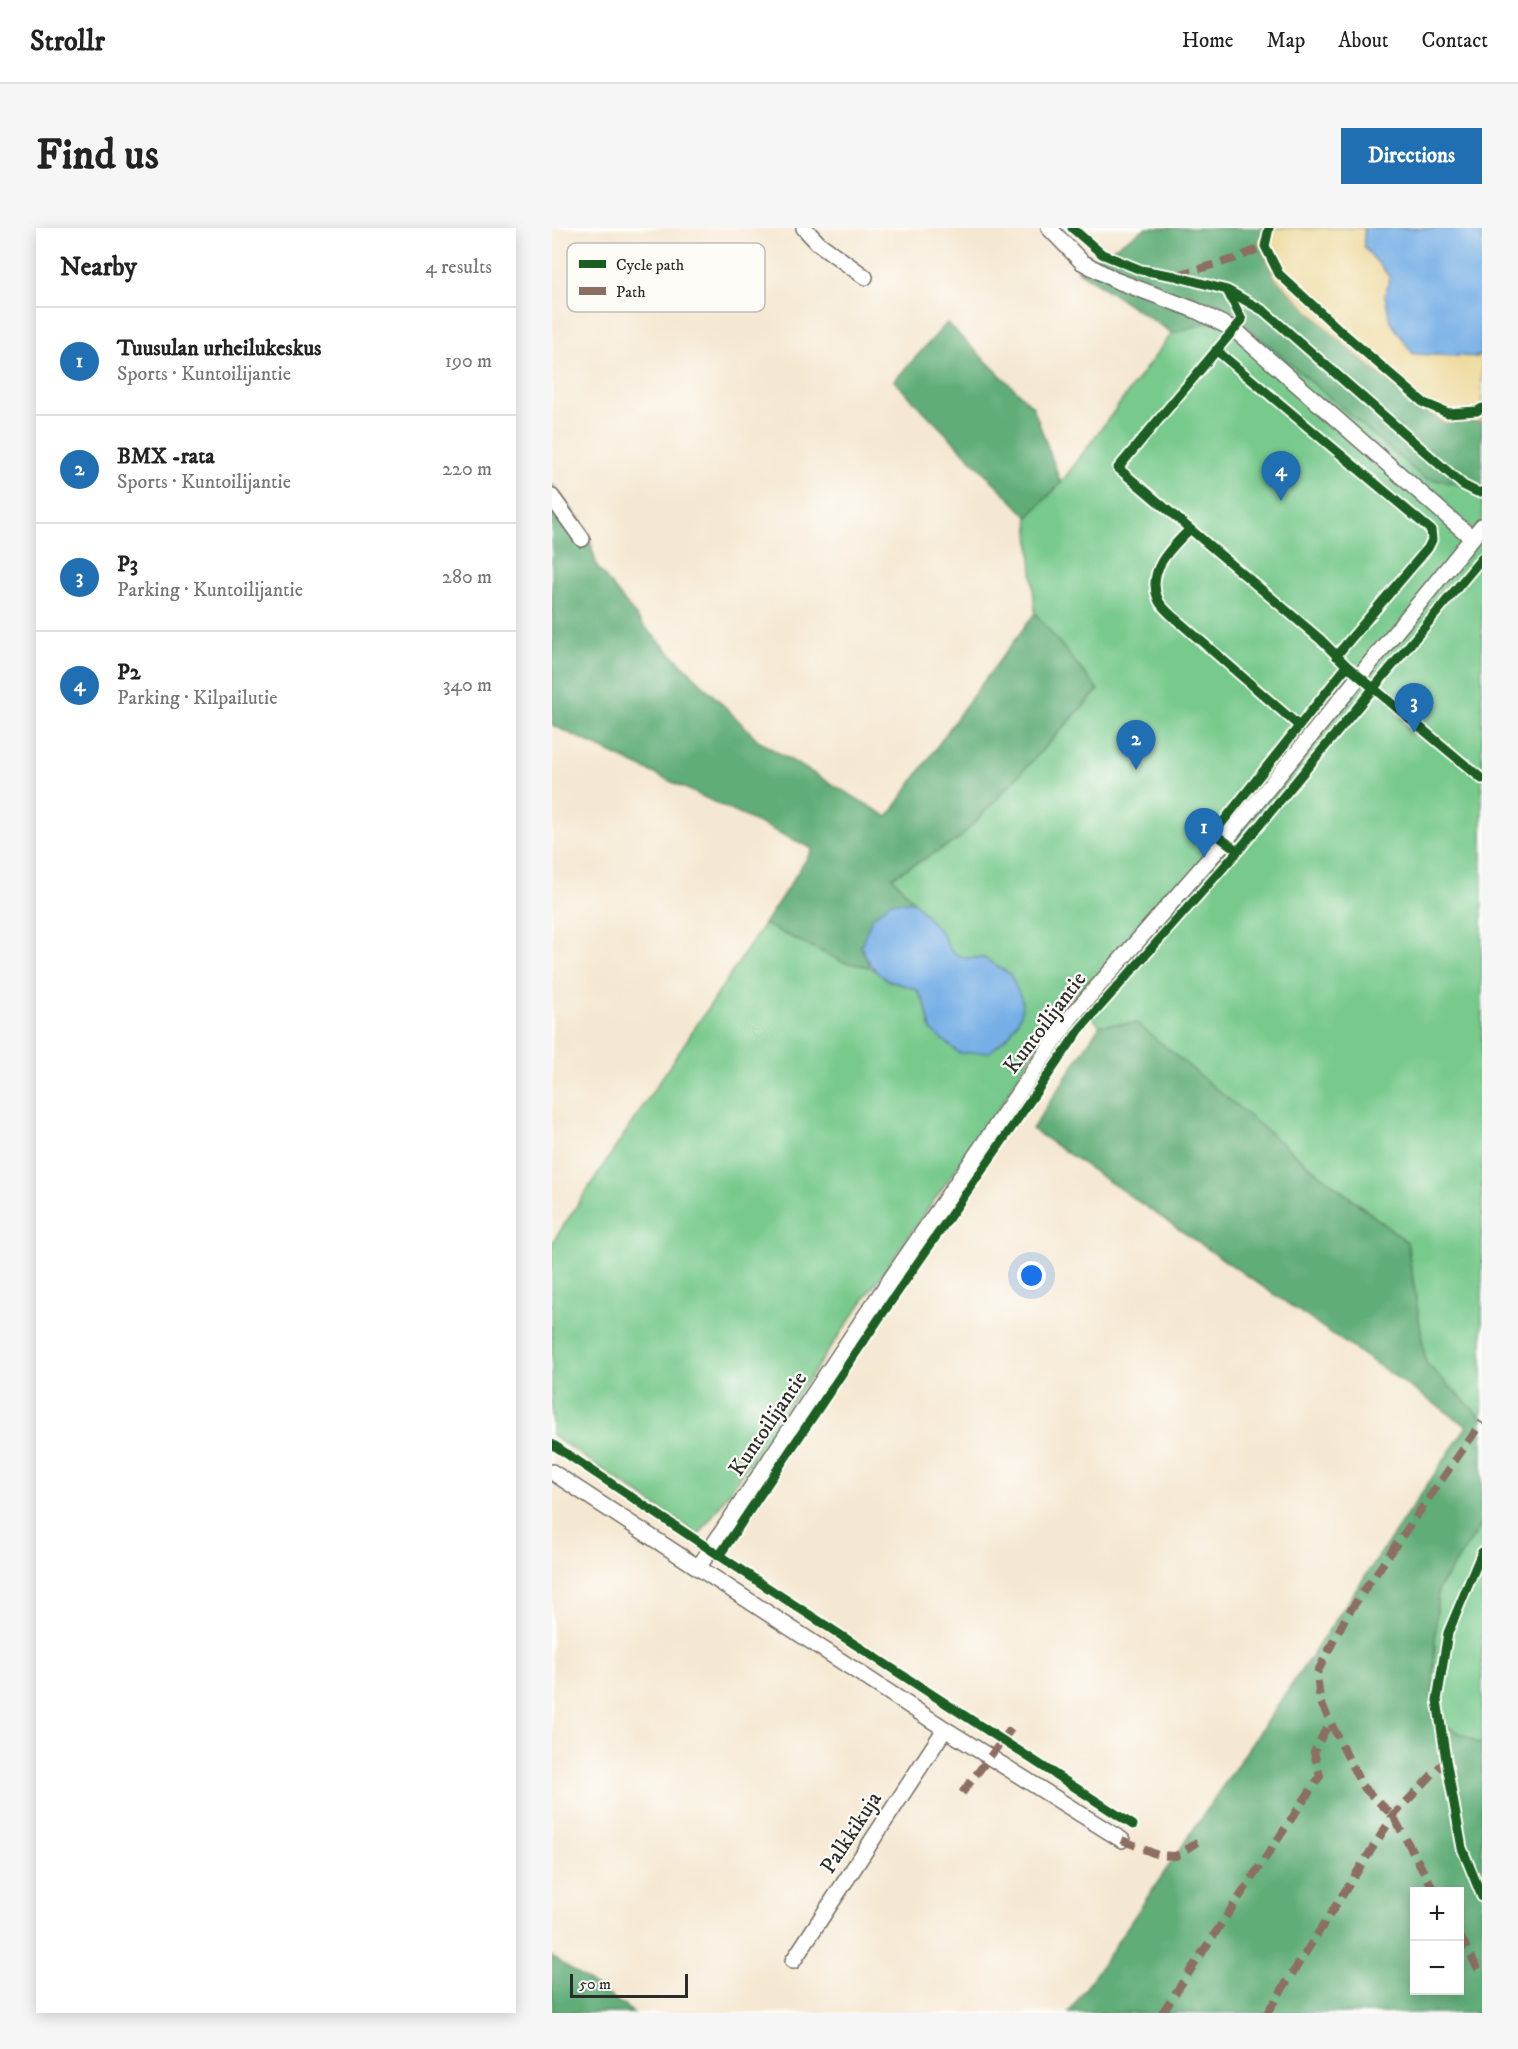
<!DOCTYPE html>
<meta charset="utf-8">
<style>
:root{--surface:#fff;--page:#f6f6f6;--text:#222;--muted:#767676;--line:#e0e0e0;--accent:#1f6fb2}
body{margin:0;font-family:"IM FELL DW Pica",serif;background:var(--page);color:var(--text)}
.controls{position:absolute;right:18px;bottom:18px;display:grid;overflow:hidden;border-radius:0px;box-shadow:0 3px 15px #0003}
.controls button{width:54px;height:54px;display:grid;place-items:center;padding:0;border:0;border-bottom:2px solid var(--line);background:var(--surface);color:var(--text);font:30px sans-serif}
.scale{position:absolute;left:18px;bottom:15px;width:118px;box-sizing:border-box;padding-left:6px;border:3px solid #2b2b2b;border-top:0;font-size:16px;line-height:21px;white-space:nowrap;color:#2b2b2b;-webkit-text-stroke:4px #fdfcf7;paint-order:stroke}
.you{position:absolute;left:480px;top:1048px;width:21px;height:21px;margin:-15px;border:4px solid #fff;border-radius:50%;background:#1a73e8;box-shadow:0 0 0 9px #1a73e833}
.badge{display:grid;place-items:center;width:39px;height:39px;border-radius:50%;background:var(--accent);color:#fff;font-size:20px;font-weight:700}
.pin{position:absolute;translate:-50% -50px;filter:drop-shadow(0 2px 3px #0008)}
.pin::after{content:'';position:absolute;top:32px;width:21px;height:18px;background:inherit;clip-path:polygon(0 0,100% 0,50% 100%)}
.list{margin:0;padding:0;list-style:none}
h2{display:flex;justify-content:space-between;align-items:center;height:78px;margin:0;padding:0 24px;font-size:26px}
h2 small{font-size:20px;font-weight:400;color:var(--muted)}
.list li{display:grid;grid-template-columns:39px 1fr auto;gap:18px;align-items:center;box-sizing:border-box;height:108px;padding:0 24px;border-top:2px solid var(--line)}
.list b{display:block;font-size:22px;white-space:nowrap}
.list p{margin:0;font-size:20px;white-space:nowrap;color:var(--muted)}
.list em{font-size:20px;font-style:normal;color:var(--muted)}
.map{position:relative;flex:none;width:930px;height:1785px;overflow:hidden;border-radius:0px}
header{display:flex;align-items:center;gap:36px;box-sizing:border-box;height:84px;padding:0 30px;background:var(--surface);border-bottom:2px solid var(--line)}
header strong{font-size:28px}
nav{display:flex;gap:33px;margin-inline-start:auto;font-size:21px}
.intro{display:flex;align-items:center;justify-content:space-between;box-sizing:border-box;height:144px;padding:0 36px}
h1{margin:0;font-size:42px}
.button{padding:15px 27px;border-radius:0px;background:var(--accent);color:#fff;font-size:21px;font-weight:700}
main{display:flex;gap:36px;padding:0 36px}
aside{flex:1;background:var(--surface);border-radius:0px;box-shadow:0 3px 15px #0003}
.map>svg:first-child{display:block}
</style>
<header>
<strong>Strollr</strong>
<nav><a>Home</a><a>Map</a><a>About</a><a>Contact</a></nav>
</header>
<div class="intro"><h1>Find us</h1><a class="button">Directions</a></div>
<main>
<aside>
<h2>Nearby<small>4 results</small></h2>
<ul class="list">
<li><span class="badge">1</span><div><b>Tuusulan urheilukeskus</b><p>Sports · Kuntoilijantie</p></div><em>190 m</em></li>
<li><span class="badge">2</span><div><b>BMX -rata</b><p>Sports · Kuntoilijantie</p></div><em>220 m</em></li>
<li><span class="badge">3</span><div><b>P3</b><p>Parking · Kuntoilijantie</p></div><em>280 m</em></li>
<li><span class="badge">4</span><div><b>P2</b><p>Parking · Kilpailutie</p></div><em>340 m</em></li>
</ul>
</aside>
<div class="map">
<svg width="930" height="1785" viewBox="0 0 930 1785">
<rect width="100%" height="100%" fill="#fdfcf7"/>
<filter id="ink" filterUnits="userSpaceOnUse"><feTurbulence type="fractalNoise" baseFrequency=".0167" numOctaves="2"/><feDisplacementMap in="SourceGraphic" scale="12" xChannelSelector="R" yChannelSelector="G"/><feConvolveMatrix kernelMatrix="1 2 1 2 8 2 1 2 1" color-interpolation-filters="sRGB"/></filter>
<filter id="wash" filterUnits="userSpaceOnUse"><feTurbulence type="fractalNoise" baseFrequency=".008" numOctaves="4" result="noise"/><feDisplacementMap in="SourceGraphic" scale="24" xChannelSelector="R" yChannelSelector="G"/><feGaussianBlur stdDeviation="1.35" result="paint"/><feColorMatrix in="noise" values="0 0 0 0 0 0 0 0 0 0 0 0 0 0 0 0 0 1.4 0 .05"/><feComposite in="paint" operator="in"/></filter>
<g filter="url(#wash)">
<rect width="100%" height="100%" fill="#f5e8d2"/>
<path fill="#77c98c" stroke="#517a5c" stroke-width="1.5" d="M681 87 872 250 930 260V1190L874 1135 855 1014 744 927 585 796 548 797 516 767 453 871 147 1307 0 1207V1015L212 696 291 734 318 739 337 753 364 761 373 775 379 802 432 730H411L398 722 391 707 340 649 407 611 546 463 483 385 476 289 509 255 620 105Z
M930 1296V1517L879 1490 886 1361Z"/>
<path fill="#61ad78" stroke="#466c52" stroke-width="1.5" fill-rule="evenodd" d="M594 0H716L706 12 723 50 791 116 864 177 892 195 930 193V260L872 250 681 87 620 105 525 42Z
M395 95 481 179 509 255 476 289 342 153Z
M0 256 35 301 45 339 91 397 208 514 336 589 411 481 483 385 546 462 407 611 340 649 362 674H339L309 718 318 739 291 734 212 696 261 621 0 497Z
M585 795 757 938 855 1014 874 1135 930 1190V1296L886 1361 879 1490 930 1517V1785H517L915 1198 480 901 548 797ZM862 1664H908V1762H862Z
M0 1728 82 1785H0Z"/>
<path fill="#eeda9e" stroke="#8c8264" stroke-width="1.5" d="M716 0H812V19L838 49 833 67 925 129 930 125V193L892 195 864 177 791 116 723 50 706 12Z"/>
<path fill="#75afe6" stroke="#506d88" stroke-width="1.5" d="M812 0H930V125L926 129 861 126 838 93 833 67 838 49 812 19Z
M339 674H362L391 707 398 722 411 730H432L458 746 470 772 469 787 458 806 438 824 407 825 379 802 373 775 364 761C331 751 324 751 309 718L320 690Z"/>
</g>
<g filter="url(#ink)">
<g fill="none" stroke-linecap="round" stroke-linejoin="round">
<defs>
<path id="street" d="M252 0 266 15 313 49
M497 0 530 34 563 52 643 82 683 102 920 310
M0 269 30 311
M0 1244 393 1501 570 1612
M146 1340 312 1090 518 790 673 613 930 298
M241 1733 393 1501"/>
</defs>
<use href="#street" stroke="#726d65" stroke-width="18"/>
<use href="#street" stroke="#fff" stroke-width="15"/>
<path stroke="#8d6e63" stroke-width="8" stroke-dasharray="15 8" stroke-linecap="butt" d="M625 47 682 31 713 18
M410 1565 459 1501
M570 1612 606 1627 624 1628 645 1614
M883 1664 841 1588 810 1558 768 1473 765 1445 795 1387 930 1194
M908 1708 930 1748
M610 1785 768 1548 762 1524 778 1493
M715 1785 841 1588 894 1532"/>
<defs>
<path id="cycleway" d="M520 0 550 26 589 42 623 48 675 62 712 83 911 257 925 264H930
M717 0 713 18 727 46 791 105 872 175 896 185 925 183 930 180
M675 62 690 92 566 240 768 411 795 438
M664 122 879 302 880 312 876 320 784 428
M638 301C620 319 594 342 606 371 608 377 614 382 618 386L747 498
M686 623 662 605 795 438 930 551
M0 1216 210 1356 581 1597
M930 1324 896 1405 885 1472 894 1532 910 1620 930 1669
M167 1328 326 1092 528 801 686 623 930 330"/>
</defs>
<use href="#cycleway" stroke="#fdfcf7" stroke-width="13"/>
<use href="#cycleway" stroke="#1b5e20" stroke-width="9"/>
</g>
</g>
<g text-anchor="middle" stroke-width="4.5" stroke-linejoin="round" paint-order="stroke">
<g font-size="22" fill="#2b2b2b" stroke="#fdfcf7">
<text transform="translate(492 794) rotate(-53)" y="8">Kuntoilijantie</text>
<text transform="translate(215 1195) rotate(-56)" y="8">Kuntoilijantie</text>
<text transform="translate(298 1604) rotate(-57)" y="8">Palkkikuja</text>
</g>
</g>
<rect x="15" y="15" width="198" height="69" rx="9" fill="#fdfcf7" stroke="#bebdba" stroke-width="1.5"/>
<rect x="27" y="32" width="27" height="8" fill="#1b5e20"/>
<rect x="27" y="59" width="27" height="8" fill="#8d6e63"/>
<g font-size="16" fill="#2b2b2b">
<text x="64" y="42">Cycle path</text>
<text x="64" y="69">Path</text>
</g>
</svg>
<div class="controls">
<button>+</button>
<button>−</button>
</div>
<div class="scale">50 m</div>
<div class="you"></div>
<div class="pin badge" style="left:652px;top:630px">1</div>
<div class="pin badge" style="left:584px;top:542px">2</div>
<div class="pin badge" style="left:862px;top:505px">3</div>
<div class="pin badge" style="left:729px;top:273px">4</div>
</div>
</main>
